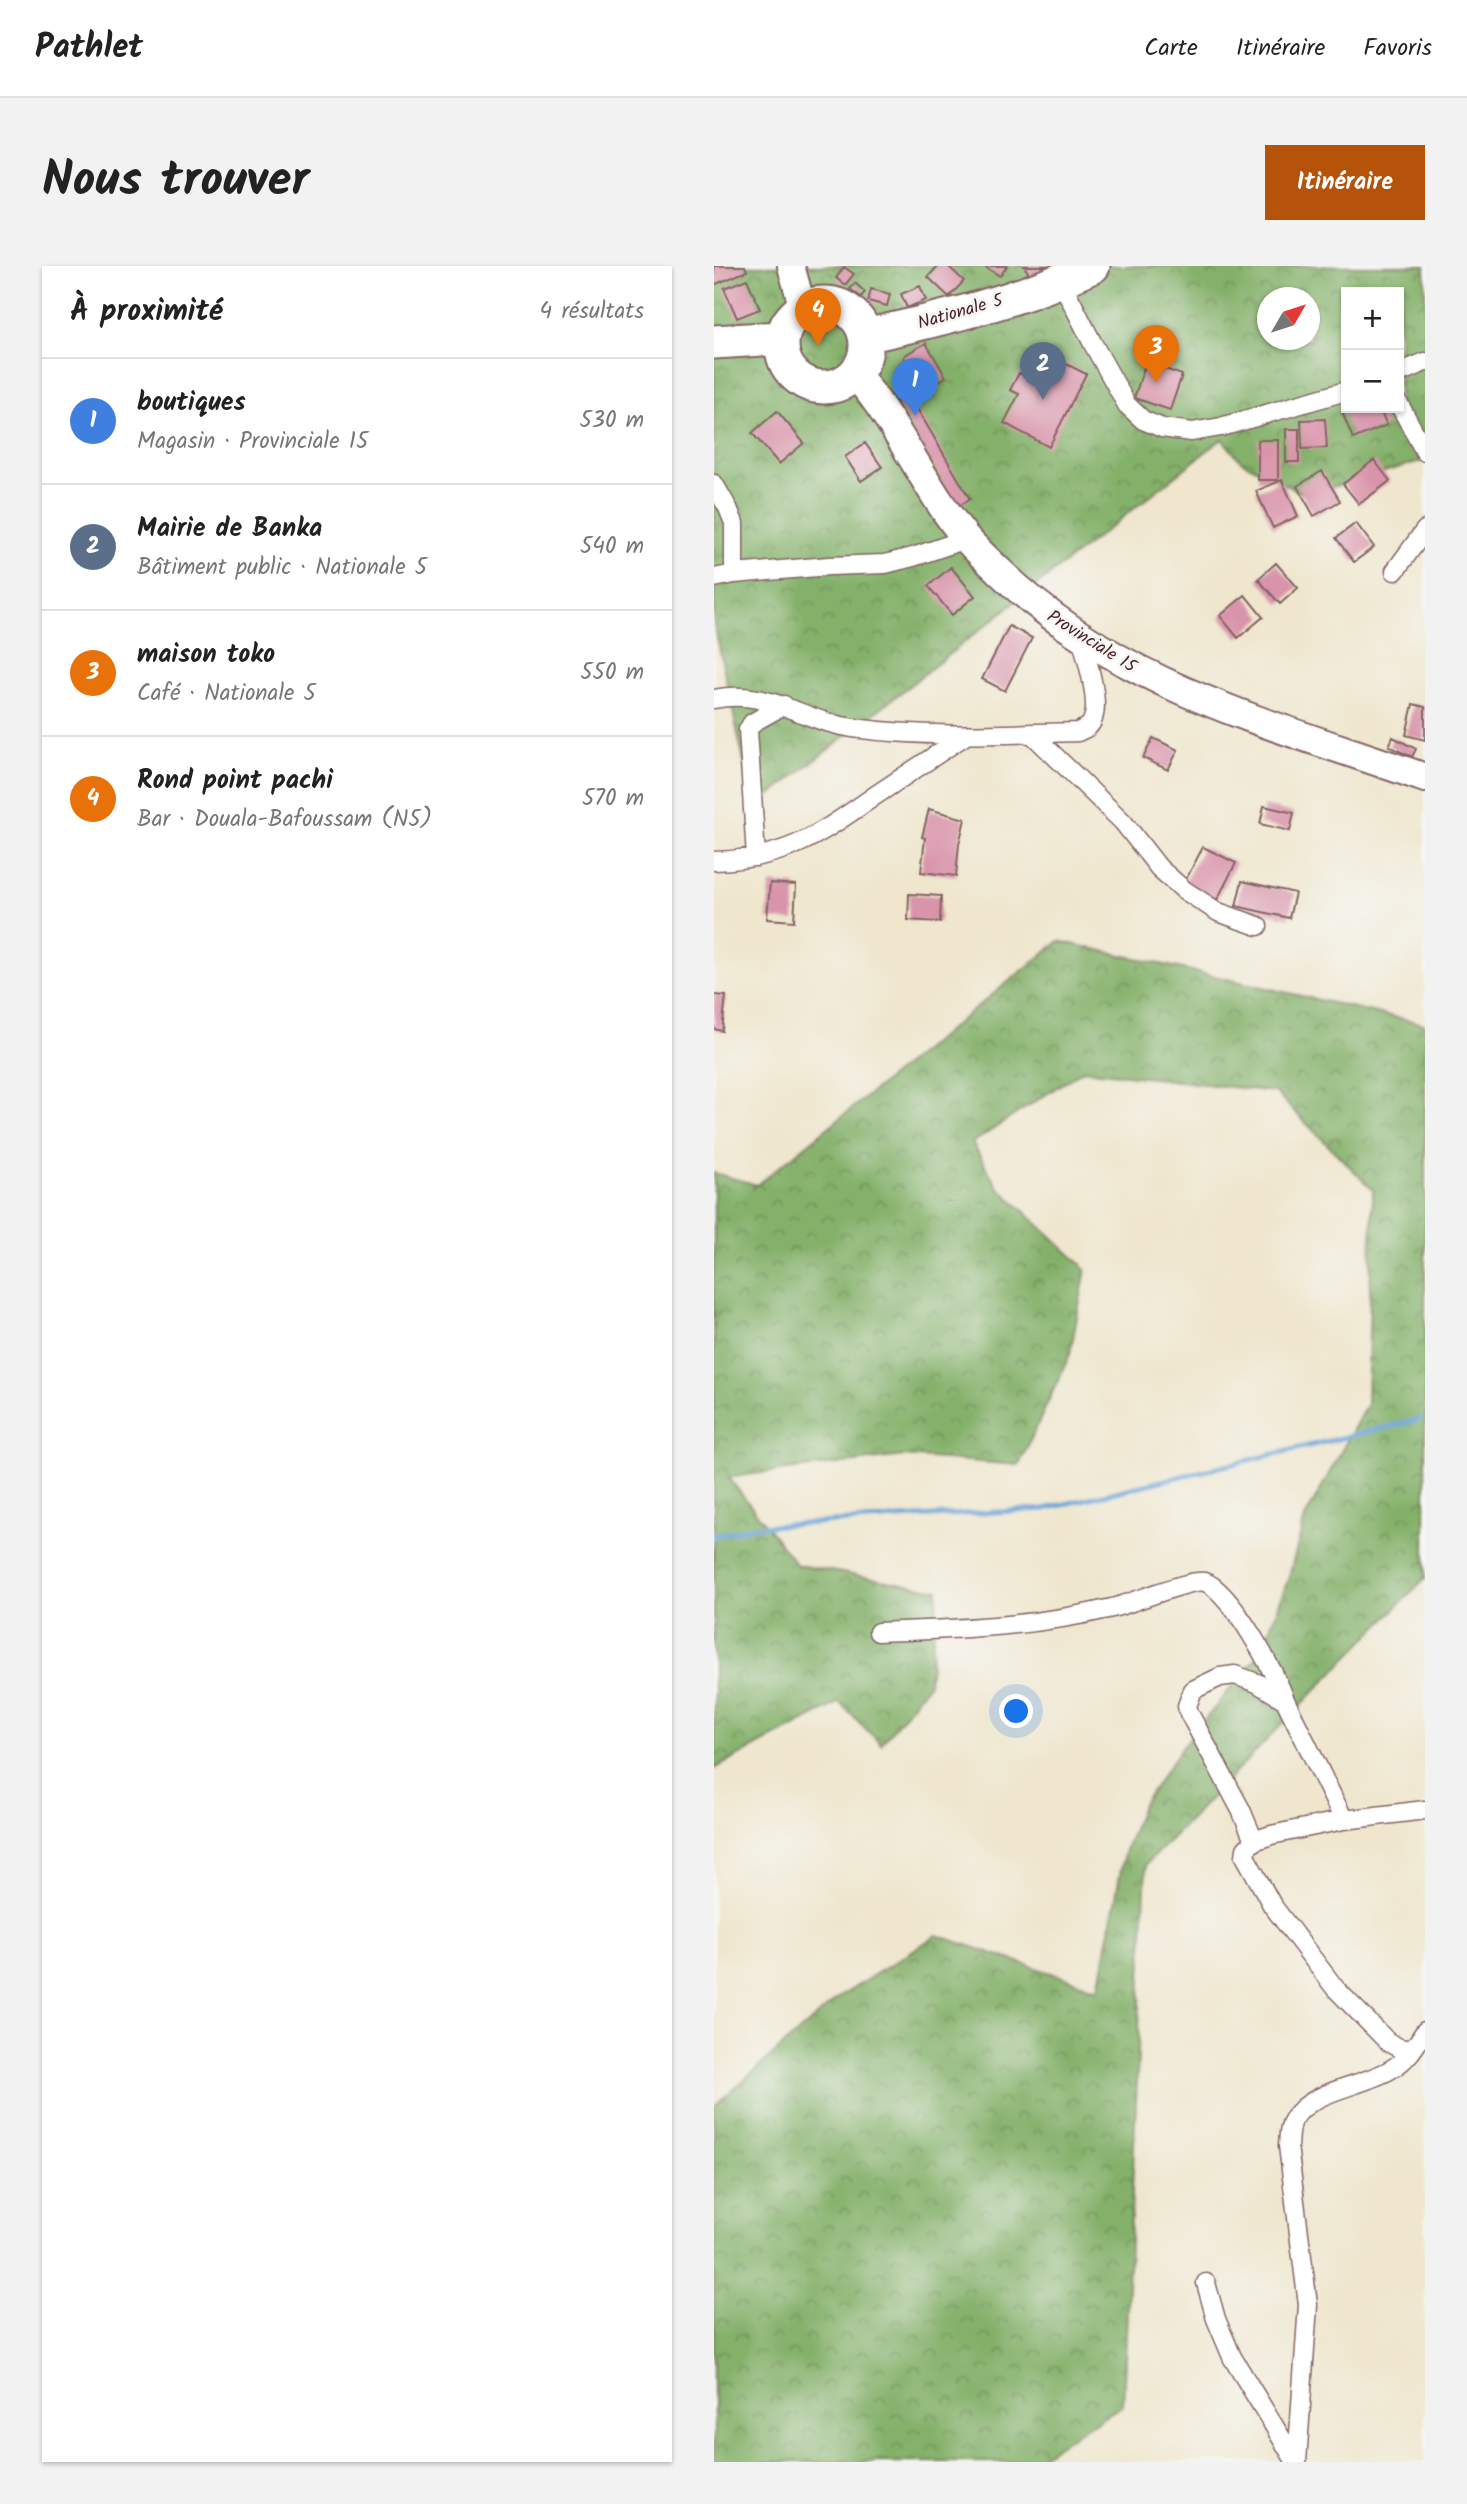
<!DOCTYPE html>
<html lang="fr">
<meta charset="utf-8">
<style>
:root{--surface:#fff;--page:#f2f2f2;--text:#222;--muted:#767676;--line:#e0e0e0;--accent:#b45309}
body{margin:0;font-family:Kalam,sans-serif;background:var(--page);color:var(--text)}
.controls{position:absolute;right:21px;top:21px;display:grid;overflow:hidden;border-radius:0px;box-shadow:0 2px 5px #0004}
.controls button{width:63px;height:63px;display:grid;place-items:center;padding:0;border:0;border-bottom:2px solid var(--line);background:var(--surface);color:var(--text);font:35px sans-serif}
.compass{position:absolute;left:543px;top:21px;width:63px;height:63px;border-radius:50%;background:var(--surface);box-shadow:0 2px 5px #0004;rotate:51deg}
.you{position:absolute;left:303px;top:1446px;width:24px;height:24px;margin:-18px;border:5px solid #fff;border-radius:50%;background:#1a73e8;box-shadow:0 0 0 10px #1a73e833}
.badge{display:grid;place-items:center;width:46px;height:46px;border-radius:50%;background:var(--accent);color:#fff;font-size:23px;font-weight:700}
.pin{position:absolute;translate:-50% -58px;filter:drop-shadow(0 2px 4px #0008)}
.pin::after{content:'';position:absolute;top:37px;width:24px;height:21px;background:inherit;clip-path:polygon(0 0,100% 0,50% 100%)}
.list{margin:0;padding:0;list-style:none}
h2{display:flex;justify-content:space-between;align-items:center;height:91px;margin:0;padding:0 28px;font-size:30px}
h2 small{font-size:23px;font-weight:400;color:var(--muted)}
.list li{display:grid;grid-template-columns:46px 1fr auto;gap:21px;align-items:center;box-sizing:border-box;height:126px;padding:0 28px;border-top:2px solid var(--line)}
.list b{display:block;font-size:26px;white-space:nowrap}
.list p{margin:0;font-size:23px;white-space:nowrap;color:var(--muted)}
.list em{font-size:23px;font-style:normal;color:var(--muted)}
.map{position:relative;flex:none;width:711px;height:2196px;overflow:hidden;border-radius:0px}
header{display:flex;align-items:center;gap:42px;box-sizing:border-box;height:98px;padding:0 35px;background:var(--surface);border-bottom:2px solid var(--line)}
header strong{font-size:33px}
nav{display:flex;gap:38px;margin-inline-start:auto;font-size:24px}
.intro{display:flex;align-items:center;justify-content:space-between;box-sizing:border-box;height:168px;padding:0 42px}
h1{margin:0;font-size:49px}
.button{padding:18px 32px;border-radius:0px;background:var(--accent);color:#fff;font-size:24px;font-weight:700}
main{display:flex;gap:42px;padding:0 42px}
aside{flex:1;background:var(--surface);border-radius:0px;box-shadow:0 2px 5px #0004}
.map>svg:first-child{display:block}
</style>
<header>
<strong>Pathlet</strong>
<nav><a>Carte</a><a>Itinéraire</a><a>Favoris</a></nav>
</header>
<div class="intro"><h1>Nous trouver</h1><a class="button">Itinéraire</a></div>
<main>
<aside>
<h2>À proximité<small>4 résultats</small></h2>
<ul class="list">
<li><span class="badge" style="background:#3f7fe0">1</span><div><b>boutiques</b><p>Magasin · Provinciale 15</p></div><em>530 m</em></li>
<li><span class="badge" style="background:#5c6f8a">2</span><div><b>Mairie de Banka</b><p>Bâtiment public · Nationale 5</p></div><em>540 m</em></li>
<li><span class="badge" style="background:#e8710a">3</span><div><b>maison toko</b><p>Café · Nationale 5</p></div><em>550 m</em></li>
<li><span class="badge" style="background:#e8710a">4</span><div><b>Rond point pachi</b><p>Bar · Douala-Bafoussam (N5)</p></div><em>570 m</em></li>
</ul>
</aside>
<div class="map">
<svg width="711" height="2196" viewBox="0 0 711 2196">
<defs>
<pattern id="forest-crowns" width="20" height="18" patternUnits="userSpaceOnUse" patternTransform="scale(1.75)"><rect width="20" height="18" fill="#84b16a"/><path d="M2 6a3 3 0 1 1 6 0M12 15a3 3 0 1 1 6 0" fill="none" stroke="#6e8f57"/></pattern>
</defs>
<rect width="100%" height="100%" fill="#f6f6f2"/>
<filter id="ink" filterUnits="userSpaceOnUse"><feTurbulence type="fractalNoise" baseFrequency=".0143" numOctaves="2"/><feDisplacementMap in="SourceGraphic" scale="14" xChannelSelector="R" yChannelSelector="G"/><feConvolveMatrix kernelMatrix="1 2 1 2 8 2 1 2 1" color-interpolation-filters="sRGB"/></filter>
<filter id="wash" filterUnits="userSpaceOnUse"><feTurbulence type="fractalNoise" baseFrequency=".00686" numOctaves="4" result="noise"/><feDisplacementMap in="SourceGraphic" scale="28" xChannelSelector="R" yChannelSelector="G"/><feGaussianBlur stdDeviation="1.57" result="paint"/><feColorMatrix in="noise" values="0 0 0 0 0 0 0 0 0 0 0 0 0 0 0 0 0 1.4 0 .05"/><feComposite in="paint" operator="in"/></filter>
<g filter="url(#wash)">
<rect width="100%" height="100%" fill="#efe6cd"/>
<path fill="url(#forest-crowns)" stroke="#67684a" stroke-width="2" fill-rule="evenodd" d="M0 0H711V194L591 229 527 195 508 173 40 542 0 358ZM632 26H685V142H632ZM554 32H596V74H554Z
M345 675 711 758V1312L432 1598 409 2139 317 2196H0V1840L124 1732 223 1669 385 1723 410 1587 428 1539 469 1480 547 1386 574 1314 591 1252 653 1138 659 924 561 826 369 804 258 877 284 921 372 1003 356 1088 305 1199 190 1190 14 1211 83 1299 224 1324 215 1417 167 1478 125 1436 0 1503V907L43 919Z"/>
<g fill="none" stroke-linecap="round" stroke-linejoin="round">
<path stroke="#67a0d6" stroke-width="5" d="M0 1270 38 1261 330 1243 707 1153"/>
</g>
<g id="blocks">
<path fill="#d994ab" d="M0 0H31L33 5 0 19Z
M224 0H234L250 15 235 31 214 11Z
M269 0H293L286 10Z
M310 0H337L317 11Z
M130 1 140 8 131 19 122 12Z
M33 13 46 43 23 52 10 22Z
M141 17 151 26 147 31 136 23Z
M206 20 212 34 193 42 187 28Z
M157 23 176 28 173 40 154 35Z
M212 77 232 111 197 132 256 233 243 241 183 138 180 119 191 89Z
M327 85 372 108 335 181 290 157 305 128 296 124 305 107 314 111Z
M432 96 468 109 456 144 420 132Z
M637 142H665L673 159 639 173 628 146Z
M63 145 90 177 65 198 38 167Z
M611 153 613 182 588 183 587 154Z
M572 163H585V196H572Z
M544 174H564V214H544Z
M151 177 168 201 147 215 131 191Z
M660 194 676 215 645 238 629 218Z
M608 205 626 235 600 250 583 220Z
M568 214 584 250 559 262 542 225Z
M642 257 660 281 640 296 622 272Z
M562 297 584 322 566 338 544 313Z
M237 301 261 330 238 349 214 320Z
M531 329 549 351 524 372 506 350Z
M295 360 318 372 291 425 268 413Z
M699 438 711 441V474L692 469Z
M679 471 702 483 698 491 675 480Z
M439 472 464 484 454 504 429 492Z
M550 540 580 547 576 565 546 558Z
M215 543 251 553 245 578 242 610 207 606 211 572 208 571Z
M489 581 522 597 503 634 470 617Z
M528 615 581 627 575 652 522 640Z
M56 617 82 619 80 655 53 653Z
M195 628 227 630 226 656 194 654Z
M0 729 12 730 8 765 0 763Z"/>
</g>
</g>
<g filter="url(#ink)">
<use href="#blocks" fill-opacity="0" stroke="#846564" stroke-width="2"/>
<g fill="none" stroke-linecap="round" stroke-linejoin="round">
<defs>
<path id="street" d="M347 15 379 78 413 139 429 154 448 162 478 166 507 161 632 125
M685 107 711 96
M685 138 711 186
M0 218 14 242 20 257V308
M681 305 711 264
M0 312 20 308 115 300 171 298 199 291 252 273
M0 433C56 422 87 455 139 462 214 472 289 468 364 466 367 464 371 463 374 461 391 445 372 394 368 373
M317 467 409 556 445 602 470 624 504 646 544 660
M42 591 34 464 38 457 70 439
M0 595C74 593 104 569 162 529 192 509 222 489 252 469
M164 1366C245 1363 320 1361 398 1342 417 1338 477 1312 491 1316 516 1324 563 1409 571 1434
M540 1575 527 1544 475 1447 473 1440 479 1424 506 1411 521 1409 543 1417 571 1434 630 1554
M698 1784 685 1782 674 1776 621 1722 558 1639 531 1590 532 1583 540 1575 557 1569 630 1554 711 1544
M492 2017 502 2053 518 2091 582 2196
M583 2196 594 2039 574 1880C575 1872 574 1861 579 1854 597 1823 650 1821 679 1802 694 1793 702 1779 711 1765"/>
<path id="secondary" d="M77 0 89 43"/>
<path id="primary" d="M141 108C185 158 209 220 251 271 261 283 274 294 285 305 406 422 557 457 711 512"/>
<path id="highway" d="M68 79a42 42 0 1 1 84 0a42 42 0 1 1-84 0Z
M151 70C228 53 308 34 379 0
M0 76 68 72"/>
</defs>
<use href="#street" stroke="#846564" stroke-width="21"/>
<use href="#secondary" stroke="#846564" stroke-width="30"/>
<use href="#primary" stroke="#846564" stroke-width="32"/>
<use href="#highway" stroke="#846564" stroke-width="37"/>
<use href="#street" stroke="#fff" stroke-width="18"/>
<use href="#secondary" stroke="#fff" stroke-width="26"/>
<use href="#primary" stroke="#fff" stroke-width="28"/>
<use href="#highway" stroke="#fff" stroke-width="33"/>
</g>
</g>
<g text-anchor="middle" stroke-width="6" stroke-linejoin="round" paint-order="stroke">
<g font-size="18" fill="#4a1f2b" stroke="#f6f6f2">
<text transform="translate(246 45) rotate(-16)" y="6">Nationale 5</text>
<text transform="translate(378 375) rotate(32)" y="6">Provinciale 15</text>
</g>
</g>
</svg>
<div class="controls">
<button>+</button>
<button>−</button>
</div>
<svg class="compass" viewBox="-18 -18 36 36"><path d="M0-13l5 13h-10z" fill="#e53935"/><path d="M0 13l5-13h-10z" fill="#767676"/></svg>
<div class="you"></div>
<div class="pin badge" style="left:201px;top:150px;background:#3f7fe0">1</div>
<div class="pin badge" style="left:329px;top:134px;background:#5c6f8a">2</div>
<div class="pin badge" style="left:442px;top:117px;background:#e8710a">3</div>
<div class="pin badge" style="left:104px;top:80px;background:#e8710a">4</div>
</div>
</main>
